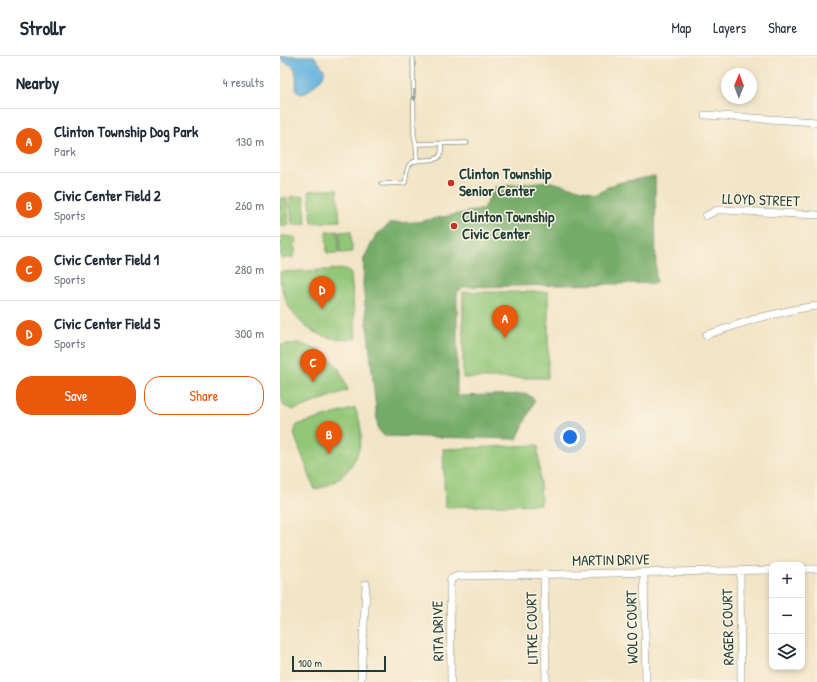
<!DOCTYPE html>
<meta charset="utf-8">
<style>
:root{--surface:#fff;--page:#f2f2f3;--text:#1f2937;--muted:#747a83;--line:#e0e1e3;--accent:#ea580c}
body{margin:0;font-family:"Patrick Hand",sans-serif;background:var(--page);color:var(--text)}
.controls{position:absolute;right:12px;bottom:12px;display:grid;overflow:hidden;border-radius:8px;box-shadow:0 2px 6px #0003}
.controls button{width:36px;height:36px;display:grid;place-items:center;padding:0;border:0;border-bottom:1px solid var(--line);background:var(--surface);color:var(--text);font:20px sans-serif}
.compass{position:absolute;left:441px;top:12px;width:36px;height:36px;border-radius:50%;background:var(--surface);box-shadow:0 2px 6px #0003;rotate:1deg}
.scale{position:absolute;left:12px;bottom:10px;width:94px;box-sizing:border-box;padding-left:4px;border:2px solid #1f3d34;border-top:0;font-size:11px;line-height:14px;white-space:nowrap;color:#1f3d34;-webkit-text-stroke:3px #fcf5e5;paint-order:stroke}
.you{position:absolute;left:290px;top:381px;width:14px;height:14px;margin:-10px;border:3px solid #fff;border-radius:50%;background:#1a73e8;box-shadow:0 0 0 6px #1a73e833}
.badge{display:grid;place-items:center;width:26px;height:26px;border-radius:50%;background:var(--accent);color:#fff;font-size:13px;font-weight:700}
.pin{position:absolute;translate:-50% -33px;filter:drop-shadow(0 1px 2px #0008)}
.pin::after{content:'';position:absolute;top:21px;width:14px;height:12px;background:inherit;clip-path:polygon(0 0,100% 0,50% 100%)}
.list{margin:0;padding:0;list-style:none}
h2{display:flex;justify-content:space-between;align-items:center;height:52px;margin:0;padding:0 16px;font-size:17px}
h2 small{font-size:13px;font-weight:400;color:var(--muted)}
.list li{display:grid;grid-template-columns:26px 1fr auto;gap:12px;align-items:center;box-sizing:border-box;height:64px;padding:0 16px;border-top:1px solid var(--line)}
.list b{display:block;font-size:15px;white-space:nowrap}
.list p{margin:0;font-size:13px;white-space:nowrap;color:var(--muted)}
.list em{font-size:13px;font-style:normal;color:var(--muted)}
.actions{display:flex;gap:8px;padding:12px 16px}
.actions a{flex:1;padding:9px 0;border:1px solid var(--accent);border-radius:16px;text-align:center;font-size:14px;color:var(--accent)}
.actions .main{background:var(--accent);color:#fff}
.icon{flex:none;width:22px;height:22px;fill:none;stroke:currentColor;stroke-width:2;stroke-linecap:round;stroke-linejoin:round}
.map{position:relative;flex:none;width:537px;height:626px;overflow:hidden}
header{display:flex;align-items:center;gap:24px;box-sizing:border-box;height:56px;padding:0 20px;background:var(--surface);border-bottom:1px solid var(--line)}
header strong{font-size:19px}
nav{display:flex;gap:22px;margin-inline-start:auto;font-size:14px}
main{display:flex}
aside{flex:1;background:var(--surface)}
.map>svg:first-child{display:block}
</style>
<header>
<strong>Strollr</strong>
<nav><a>Map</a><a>Layers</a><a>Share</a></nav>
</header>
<main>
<aside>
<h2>Nearby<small>4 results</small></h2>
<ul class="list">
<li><span class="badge">A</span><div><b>Clinton Township Dog Park</b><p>Park</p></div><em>130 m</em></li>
<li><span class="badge">B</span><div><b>Civic Center Field 2</b><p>Sports</p></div><em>260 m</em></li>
<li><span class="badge">C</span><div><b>Civic Center Field 1</b><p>Sports</p></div><em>280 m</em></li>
<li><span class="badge">D</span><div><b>Civic Center Field 5</b><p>Sports</p></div><em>300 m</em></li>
</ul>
<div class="actions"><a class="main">Save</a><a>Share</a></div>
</aside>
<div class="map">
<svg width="537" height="626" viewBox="0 0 537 626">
<rect width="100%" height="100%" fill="#fcf5e5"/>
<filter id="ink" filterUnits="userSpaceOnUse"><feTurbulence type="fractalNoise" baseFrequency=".025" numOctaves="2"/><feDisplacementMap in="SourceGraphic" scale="8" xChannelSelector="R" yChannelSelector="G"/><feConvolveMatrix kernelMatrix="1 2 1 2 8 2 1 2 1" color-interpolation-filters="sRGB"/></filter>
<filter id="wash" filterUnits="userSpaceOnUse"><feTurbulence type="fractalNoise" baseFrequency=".012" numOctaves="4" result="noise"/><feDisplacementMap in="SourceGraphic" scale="16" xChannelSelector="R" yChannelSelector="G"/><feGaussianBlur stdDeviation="0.9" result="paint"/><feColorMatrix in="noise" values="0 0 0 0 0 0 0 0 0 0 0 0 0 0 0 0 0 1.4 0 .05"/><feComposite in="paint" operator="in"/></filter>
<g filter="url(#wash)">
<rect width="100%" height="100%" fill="#f2e4c6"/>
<path fill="#92c677" stroke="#588256" d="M57 133 60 165 32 167 29 135Z
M24 140 26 168 12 169 10 141Z
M0 142H7L9 169 0 170Z
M58 175 59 197H47L46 176Z
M71 175 72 196 60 197V176Z
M0 180C5 180 11 180 16 182L15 195 14 201 1 203Z
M66 213 71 218 76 283C70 283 64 284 58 283 23 280 0 249 0 216Z
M183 236H268V322H183Z
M19 287C50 297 57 304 68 334L14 354 4 350 0 337V289L7 288Z
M75 352C78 360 81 368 81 376 82 394 72 414 57 424 51 429 42 431 35 434L14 378 17 369Z
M258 389 261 448 165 451 163 393Z"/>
<path fill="#75ab68" stroke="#4a744e" d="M375 120 376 227 185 231 177 236V340L247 338 255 344 237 383 104 380 98 373 83 229 84 202 96 179 111 167 137 166 203 153 215 131 267 125 315 137 337 127Z"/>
<path fill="#65b3df" stroke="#42788a" d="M0 0H34L44 13V18L42 22 26 37 20 38 16 34C16 27 18 13 11 9 7 7 4 6 0 3Z"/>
</g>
<g filter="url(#ink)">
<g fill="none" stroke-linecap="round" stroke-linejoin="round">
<defs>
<path id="lane" d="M133 0 134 79 136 88 137 104
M136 88 187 87
M101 128 125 127C127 121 125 114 130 108 138 100 159 109 161 97 162 94 161 90 161 87"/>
<path id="street" d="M425 59 537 66
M426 160 437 154H445L537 159
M426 279 478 262 517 253 537 250
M522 513H537
M460 515 461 626
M364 516 366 626
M264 518 266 626
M81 626C82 593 85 561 86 528
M171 626 170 529 171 523 178 520 492 514"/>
</defs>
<use href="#lane" stroke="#88907d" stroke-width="5"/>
<use href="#street" stroke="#88907d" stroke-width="8"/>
<use href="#lane" stroke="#fff" stroke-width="3.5"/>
<use href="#street" stroke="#fff" stroke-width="7"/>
</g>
<defs><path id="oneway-solid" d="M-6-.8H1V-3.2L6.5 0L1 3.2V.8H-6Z"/></defs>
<use fill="#8f9e9a" href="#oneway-solid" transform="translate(134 39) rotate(89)"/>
</g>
<g fill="#c8321e" stroke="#fcf5e5" stroke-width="1.5">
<circle cx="171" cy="127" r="4"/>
<circle cx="174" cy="170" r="4"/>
</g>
<g text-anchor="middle" stroke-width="3" stroke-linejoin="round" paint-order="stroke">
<g font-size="15" font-weight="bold" fill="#1f3d34" stroke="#fcf5e5" text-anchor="start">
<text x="179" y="123">Clinton Township<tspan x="179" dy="17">Senior Center</tspan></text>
<text x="182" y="166">Clinton Township<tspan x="182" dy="17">Civic Center</tspan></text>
</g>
<g font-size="15" fill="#1f3d34" stroke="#fcf5e5">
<text transform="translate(481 144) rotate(2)" y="5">LLOYD STREET</text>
<text transform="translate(331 504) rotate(-1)" y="5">MARTIN DRIVE</text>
<text transform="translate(352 571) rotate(-91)" y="5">WOLO COURT</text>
<text transform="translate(448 571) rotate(-91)" y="5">RAGER COURT</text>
<text transform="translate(252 572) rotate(-91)" y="5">LITKE COURT</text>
<text transform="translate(158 575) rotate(-91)" y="5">RITA DRIVE</text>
</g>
</g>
</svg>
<div class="controls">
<button>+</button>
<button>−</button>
<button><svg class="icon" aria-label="layers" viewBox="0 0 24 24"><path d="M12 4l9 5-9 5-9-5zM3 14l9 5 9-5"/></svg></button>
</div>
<svg class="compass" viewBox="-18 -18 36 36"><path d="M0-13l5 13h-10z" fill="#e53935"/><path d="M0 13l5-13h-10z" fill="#747a83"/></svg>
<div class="scale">100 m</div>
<div class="you"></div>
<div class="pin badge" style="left:225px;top:282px">A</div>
<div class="pin badge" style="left:49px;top:398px">B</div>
<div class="pin badge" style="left:33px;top:326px">C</div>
<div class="pin badge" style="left:42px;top:253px">D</div>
</div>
</main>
